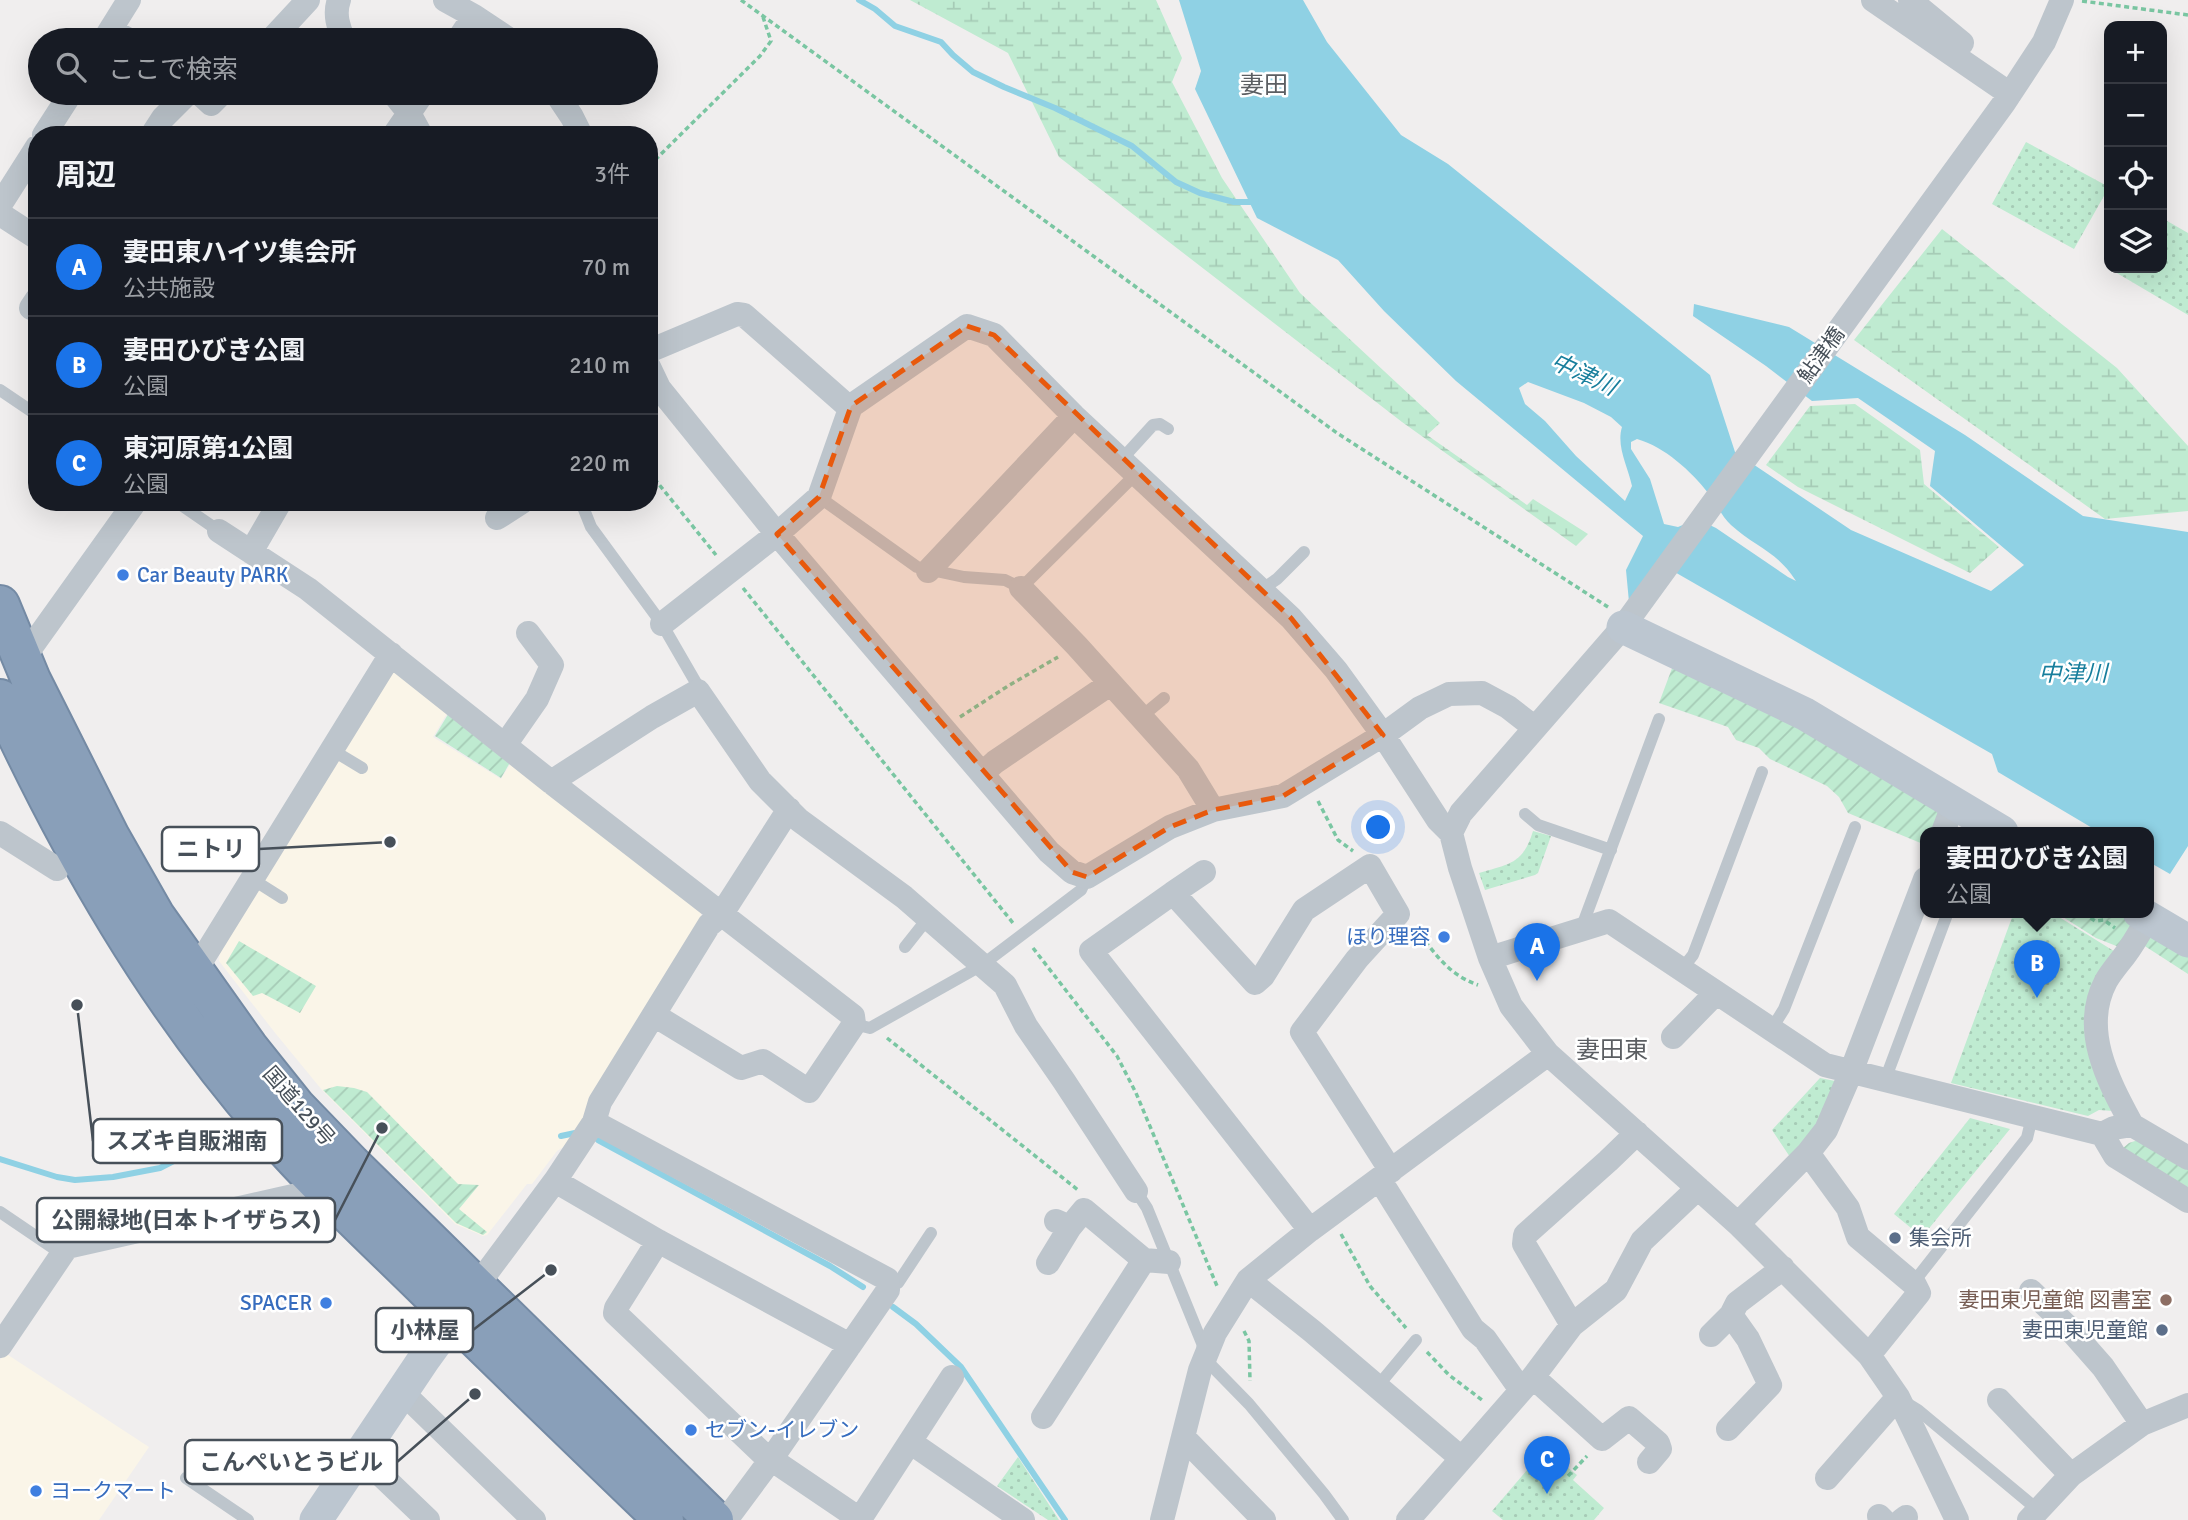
<!DOCTYPE html>
<html lang="ja">
<meta charset="utf-8">
<style>
:root{--surface:#171b24;--page:#20242c;--text:#f1f3f6;--muted:#9ea1a6;--line:#363941;--accent:#1a73e8}
body{margin:0;font-family:Signika,"Noto Sans JP",sans-serif;background:var(--page);color:var(--text)}
.controls{position:absolute;right:21px;top:21px;display:grid;overflow:hidden;border-radius:14px;box-shadow:0 7px 28px #0002}
.controls button{width:63px;height:63px;display:grid;place-items:center;padding:0;border:0;border-bottom:2px solid var(--line);background:var(--surface);color:var(--text);font:35px sans-serif}
.you{position:absolute;left:1379px;top:828px;width:24px;height:24px;margin:-18px;border:5px solid #fff;border-radius:50%;background:#1a73e8;box-shadow:0 0 0 10px #1a73e833}
.badge{display:grid;place-items:center;width:46px;height:46px;border-radius:50%;background:var(--accent);color:#fff;font-size:23px;font-weight:700}
.pin{position:absolute;translate:-50% -58px;filter:drop-shadow(0 2px 4px #0008)}
.pin::after{content:'';position:absolute;top:37px;width:24px;height:21px;background:inherit;clip-path:polygon(0 0,100% 0,50% 100%)}
.popup{position:absolute;left:1920px;top:827px;width:234px;height:91px;box-sizing:border-box;display:grid;place-content:center;border-radius:14px;background:var(--surface);filter:drop-shadow(0 2px 5px #0005);font-size:23px;white-space:nowrap;color:var(--muted)}
.popup b{font-size:26px;color:var(--text)}
.popup::after{content:'';position:absolute;left:50%;top:100%;margin-left:-14px;border:14px solid transparent;border-top-color:var(--surface)}
.list{margin:0;padding:0;list-style:none}
h2{display:flex;justify-content:space-between;align-items:center;height:91px;margin:0;padding:0 28px;font-size:30px}
h2 small{font-size:23px;font-weight:400;color:var(--muted)}
.list li{display:grid;grid-template-columns:46px 1fr auto;gap:21px;align-items:center;box-sizing:border-box;height:98px;padding:0 28px;border-top:2px solid var(--line)}
.list b{display:block;font-size:26px;white-space:nowrap}
.list p{margin:0;font-size:23px;white-space:nowrap;color:var(--muted)}
.list em{font-size:23px;font-style:normal;color:var(--muted)}
.icon{flex:none;width:38px;height:38px;fill:none;stroke:currentColor;stroke-width:2;stroke-linecap:round;stroke-linejoin:round}
.map{position:relative;flex:none;width:2188px;height:1520px;overflow:hidden}
.search{position:absolute;background:var(--surface);box-shadow:0 7px 28px #0002;left:28px;top:28px;width:630px;height:77px;display:flex;align-items:center;gap:18px;box-sizing:border-box;padding:0 24px;border-radius:38px;color:var(--muted);font-size:26px}
.panel{position:absolute;background:var(--surface);box-shadow:0 7px 28px #0002;left:28px;top:126px;width:630px;height:385px;border-radius:28px}
.map>svg:first-child{display:block}
</style>
<div class="map">
<svg width="2188" height="1520" viewBox="0 0 2188 1520">
<defs>
<pattern id="grass-dots" width="8" height="8" patternUnits="userSpaceOnUse" patternTransform="scale(1.75)"><rect width="8" height="8" fill="#bfebd1"/><path d="M2 2h.1M6 6h.1" fill="none" stroke="#a6cbb6" stroke-width="1.8" stroke-linecap="round"/></pattern>
<pattern id="wetland-marsh" width="20" height="14" patternUnits="userSpaceOnUse" patternTransform="scale(1.75)"><rect width="20" height="14" fill="#bfebd1"/><path d="M1 5h8M5 5V1M11 12h8M15 12V8" fill="none" stroke="#a6cbb6"/></pattern>
<pattern id="garden-furrows" width="10" height="10" patternUnits="userSpaceOnUse" patternTransform="scale(1.75)"><rect width="10" height="10" fill="#bfebd1"/><path d="M-1 1l2-2M0 10L10 0M9 11l2-2" fill="none" stroke="#a6cbb6"/></pattern>
</defs>
<rect width="100%" height="100%" fill="#f0eeee"/>
<path fill="#faf5e8" d="M400 669 449 710 433 737 501 779 512 761 700 909 702 920 570 1143 557 1151 532 1184H527L487 1235 483 1236 455 1224 322 1090 276 1034 219 961 220 951 389 672Z
M5 1353 149 1447 99 1520H0V1360Z"/>
<path fill="url(#grass-dots)" d="M2026 142 2109 187 2074 249 1992 204Z
M2162 218 2188 233V315L2110 269 2162 268Z
M1533 831 1551 836 1538 873 1535 875 1485 890 1479 873C1510 864 1523 864 1533 831Z
M2014 912H2051L2117 953 2094 984 2113 1111 2099 1110 2088 1116 1951 1083Z
M1820 1078 1835 1081 1819 1125 1790 1157 1772 1130Z
M1970 1118 2010 1129 1922 1237 1894 1214Z
M1545 1449 1577 1475 1573 1480 1604 1508 1594 1520H1503L1492 1511Z
M1018 1457 1059 1520H1048L997 1486Z"/>
<path fill="url(#wetland-marsh)" d="M910 0H1156L1182 58 1172 82 1222 178 1300 293 1440 423 1427 435 1527 505 1533 499 1588 534 1576 546 1402 422 1059 157 1008 53Z
M1942 229 2117 368 2188 446V511L2105 519 1854 340Z
M1855 404 1920 450 1924 484 1999 547 1970 573 1798 487 1766 465 1810 406Z"/>
<path fill="url(#garden-furrows)" d="M1674 663 1758 699 1941 807 1937 832H1925V844H1923L1848 813 1839 797 1827 786 1770 759 1759 748 1736 740 1728 727 1659 703Z
M450 711 512 759 501 778 435 736Z
M2055 912H2124L2139 921 2124 949 2096 938Z
M2145 927 2188 952V974L2137 941Z
M239 941 316 986 300 1013 262 993 253 996 226 963Z
M337 1086 354 1088 367 1092 458 1184 479 1185 459 1209 487 1232 483 1235 456 1223 323 1090Z
M2141 1139 2188 1167V1191L2123 1148 2129 1143Z"/>
<path fill="#8fd1e4" fill-rule="evenodd" d="M1179 0H1303L1327 42 1401 135 1448 164 1710 375 1735 452 1851 530 1991 591 2024 565 1930 486 1935 451 1858 398 1812 401 1766 366 1693 316 1694 304 1789 327 1965 435 2083 516 2188 532V846L2170 874 2149 862V832H2099L1998 772 1992 754 1659 563 1629 602 1626 570 1643 536 1456 381 1384 311 1338 260 1257 218 1195 89 1201 71ZM1528 382 1584 403 1611 417 1622 427C1616 446 1628 467 1632 486L1625 501 1576 456 1545 421 1525 404 1519 388ZM1637 439C1665 447 1691 471 1709 494 1717 504 1722 517 1731 525 1755 547 1777 551 1796 581L1788 577 1716 528 1697 519 1678 527 1664 524 1650 479 1631 449V442Z"/>
<g fill="none" stroke-linecap="round" stroke-linejoin="round">
<path stroke="#8fd1e4" stroke-width="6" d="M859 0 875 9 895 26 941 42 953 55 973 72 1004 87 1055 108 1132 146 1176 182 1200 193 1234 202H1256
M561 1136 575 1133
M598 1140 830 1266 863 1287
M0 1159 57 1177 75 1180 113 1177 160 1168 238 1128
M893 1307 916 1324 961 1367 1065 1520"/>
<defs>
<path id="highway" d="M0 605 31 680 110 837 155 916 248 1047 296 1107 351 1164 714 1520
M0 699C71 853 156 1001 268 1129 316 1184 370 1234 422 1285 502 1364 583 1442 664 1520"/>
</defs>
<use href="#highway" stroke="#748aa4" stroke-width="42"/>
<path stroke="#7ac6a2" stroke-width="3.5" stroke-dasharray="5 3.5" stroke-linecap="butt" d="M741 0 1337 433 1608 607
M2082 1 2188 15
M649 166 760 56 771 41 763 17
M649 472 716 555
M743 588 1013 923
M960 717 1008 686 1058 657
M1318 801 1338 840 1353 851
M2086 912V915L2095 921 2104 920 2115 928
M1415 928C1435 953 1447 974 1478 985
M1033 948 1117 1056 1136 1093 1217 1286
M887 1038 1078 1190
M1341 1234 1370 1286 1406 1328
M1244 1331 1249 1341 1250 1381
M1427 1352 1449 1375 1482 1400
M1568 1476 1587 1456"/>
<path stroke="#bdc5cc" stroke-width="12" d="M0 390 37 415
M1122 459 1153 425 1160 424 1168 429
M819 497 917 567 964 577 1005 580 1021 588 1137 473
M177 502 219 531
M581 502 591 527 662 624 699 688 698 691
M1261 590 1277 579 1304 552
M1141 717 1164 698
M332 750 362 768
M1525 814 1538 825 1611 850
M252 879 282 898
M1581 929 1659 719
M905 947 928 918
M1681 970 1693 955 1762 772
M854 1024 870 1028 982 965 1081 890 1087 877
M1771 1030 1784 1009 1855 827
M1885 1080 1948 912
M1136 1191 1147 1208 1202 1343 1205 1359 1249 1404 1324 1494 1343 1520
M0 1212 62 1254
M1913 1283 2027 1138 2032 1117
M887 1286 898 1283 931 1233
M1377 1387 1416 1340
M1905 1402 1918 1410 2038 1510
M186 1478 248 1520"/>
<path stroke="#bdc5cc" stroke-width="24" d="M339 0C334 13 338 29 345 40
M445 0 474 16 510 40
M1873 0 2010 94
M1910 0 1962 43
M111 30 129 40
M104 40 129 0
M271 40 308 0
M458 40 474 16
M199 93 211 104 222 93
M393 93 409 113 421 135
M556 93 572 117 581 135
M44 135 71 93
M152 135 163 118 188 93
M394 135 423 93
M0 205 37 147
M0 214 37 238
M31 308 37 299
M649 351 737 314 744 315 844 403 851 406 967 326 994 335 1074 416 1291 618 1336 670 1383 735 1438 820 1451 833
M649 367 659 388 777 534 1049 852 1072 872 1087 877 1170 827 1213 810 1283 796 1383 735 1420 708 1449 694 1482 693 1508 707 1535 728
M497 518 522 502
M219 531 308 589 551 782 853 1016 854 1024 809 1091 763 1061 741 1068 654 1015
M251 552 280 502
M928 571 1074 416
M1021 588 1077 646 1188 769 1213 810
M662 624 777 534 819 497 851 406
M22 660 135 502
M505 745 537 699 552 665 528 633
M983 773 995 762 1110 684
M551 782 652 717 698 691 760 781 799 820 904 897 1005 985 1026 1026 1064 1081 1136 1191
M1943 832 1954 803
M0 833 57 869
M1173 893 1204 872
M1490 958 1609 921 1825 1065 2102 1134 2114 1128 2132 1125 2188 1158
M194 973 391 654
M1673 1037 1716 993
M594 1122 887 1279 888 1290 772 1458 726 1520
M2132 1125C2109 1082 2080 1030 2106 981 2111 972 2119 963 2125 955 2134 943 2141 930 2148 918
M2102 1134 2115 1156 2188 1201
M1808 1153 1848 1208 1858 1237 1915 1285 1919 1293 1869 1355
M1380 1180 1473 1329 1485 1339 1521 1390
M555 1181 658 1241 850 1345
M1056 1221 1070 1227 1084 1210 1144 1260
M1738 1224 1808 1153 1826 1130 1851 1072 1925 879
M1310 1230 1091 951 1173 893 1255 983 1263 976 1304 910 1370 866 1398 914 1357 959 1302 1032 1391 1171
M658 1241 616 1308 615 1313 762 1453 861 1520
M1048 1263 1070 1227
M1248 1280 1312 1331 1461 1458
M476 1287 555 1181 594 1122 600 1102 709 925 721 915 789 809
M2031 1291 2066 1325 2103 1367 2142 1424
M1572 1325 1524 1244 1525 1235 1608 1161 1637 1133
M1711 1335 1731 1315 1737 1303 1783 1268
M0 1346 67 1247 324 1189
M1533 1377 1602 1439 1629 1418 1658 1443 1660 1449 1649 1462
M402 1392 534 1520
M1999 1400 2071 1475
M1043 1417 1144 1260 1169 1262
M1728 1429 1770 1385 1748 1339 1731 1315
M1183 1437 1264 1520
M910 1442 1023 1520
M360 1455 428 1520
M1827 1478 1898 1397
M1879 1516 1883 1520
M860 1519 952 1377
M1162 1520 1200 1370 1215 1333 1248 1280 1310 1230 1548 1054
M1408 1520 1533 1377 1572 1325 1616 1290 1642 1241 1698 1188
M1902 1520 1906 1517
M1957 1520 1898 1397 1869 1355 1738 1224 1548 1054 1511 1006 1490 958 1460 868 1451 833 1461 813 1623 627 2004 103 2044 42 2062 0
M2029 1520 2071 1475 2142 1424 2188 1405"/>
<path stroke="#bcc6d0" stroke-width="33" d="M1623 627 1805 714 2002 832
M2139 912 2188 941
M316 1520 424 1359 469 1297"/>
<use href="#highway" stroke="#899fb9" stroke-width="38"/>
</g>
<path fill="#e8590c" fill-opacity="0.2" stroke="#e8590c" stroke-width="5" stroke-dasharray="14 9" stroke-linejoin="round" d="M967 326 994 335 1291 618 1383 735 1283 796 1213 810 1170 827 1087 877 1072 872 777 534 819 497 851 406Z"/>
<g fill="#3f7fe0" stroke="#fff" stroke-width="2.5">
<circle cx="123" cy="575" r="7"/>
<circle cx="1444" cy="937" r="7"/>
<circle cx="326" cy="1303" r="7"/>
<circle cx="691" cy="1430" r="7"/>
<circle cx="36" cy="1491" r="7"/>
</g>
<g fill="#5c6f8a" stroke="#fff" stroke-width="2.5">
<circle cx="1895" cy="1238" r="7"/>
<circle cx="2162" cy="1330" r="7"/>
</g>
<circle fill="#8d6e63" stroke="#fff" stroke-width="2.5" cx="2166" cy="1300" r="7"/>
<g text-anchor="middle" stroke-width="5" stroke-linejoin="round" paint-order="stroke">
<g font-size="21" fill="#475059" stroke="#fff">
<text transform="translate(1821 355) rotate(-54)" y="7">鮎津橋</text>
<text transform="translate(299 1106) rotate(49)" y="7">国道129号</text>
</g>
<g font-size="21" fill="#366cbe" stroke="#fff" text-anchor="start">
<text x="137" y="582">Car Beauty PARK</text>
<text x="1430" y="944" text-anchor="end">ほり理容</text>
<text x="312" y="1310" text-anchor="end">SPACER</text>
<text x="705" y="1437">セブン-イレブン</text>
<text x="50" y="1498">ヨークマート</text>
</g>
<g font-size="21" fill="#4e5e75" stroke="#fff" text-anchor="start">
<text x="1909" y="1245">集会所</text>
<text x="2148" y="1337" text-anchor="end">妻田東児童館</text>
</g>
<g font-size="21" fill="#785e54" stroke="#fff" text-anchor="end">
<text x="2152" y="1307">妻田東児童館 図書室</text>
</g>
<g font-size="23" font-style="italic" fill="#177e9c" stroke="#fff">
<text transform="translate(1584 374) rotate(25)" y="8">中津川</text>
<text x="2073" y="681">中津川</text>
</g>
<g font-size="24" fill="#5b5e62" stroke="#fff">
<text x="1264" y="93">妻田</text>
<text x="1612" y="1058">妻田東</text>
</g>
</g>
<path fill="none" stroke="#475059" stroke-width="2.5" d="M390 842L259 849M77 1005L93 1141M382 1128L335 1220M551 1270L473 1330M475 1394L397 1462"/>
<g fill="#475059" stroke="#fff" stroke-width="2.5">
<circle cx="390" cy="842" r="7"/>
<circle cx="77" cy="1005" r="7"/>
<circle cx="382" cy="1128" r="7"/>
<circle cx="551" cy="1270" r="7"/>
<circle cx="475" cy="1394" r="7"/>
</g>
<g fill="#fff" stroke="#475059" stroke-width="2.5">
<rect x="162" y="827" width="97" height="44" rx="7"/>
<rect x="93" y="1119" width="189" height="44" rx="7"/>
<rect x="37" y="1198" width="298" height="44" rx="7"/>
<rect x="376" y="1308" width="97" height="44" rx="7"/>
<rect x="185" y="1440" width="212" height="44" rx="7"/>
</g>
<g font-size="23" text-anchor="middle" font-weight="bold" fill="#475059">
<text x="211" y="857">ニトリ</text>
<text x="187" y="1149">スズキ自販湘南</text>
<text x="186" y="1228">公開緑地(日本トイザらス)</text>
<text x="425" y="1338">小林屋</text>
<text x="291" y="1470">こんぺいとうビル</text>
</g>
</svg>
<div class="controls">
<button>+</button>
<button>−</button>
<button><svg class="icon" aria-label="locate" viewBox="0 0 24 24"><circle cx="12" cy="12" r="6"/><path d="M12 2v4M12 18v4M2 12h4M18 12h4"/></svg></button>
<button><svg class="icon" aria-label="layers" viewBox="0 0 24 24"><path d="M12 4l9 5-9 5-9-5zM3 14l9 5 9-5"/></svg></button>
</div>
<div class="you"></div>
<div class="pin badge" style="left:1537px;top:981px">A</div>
<div class="pin badge" style="left:2037px;top:998px">B</div>
<div class="popup"><b>妻田ひびき公園</b>公園</div>
<div class="pin badge" style="left:1547px;top:1494px">C</div>
<div class="search"><svg class="icon" aria-label="search" viewBox="0 0 24 24"><circle cx="10" cy="10" r="6"/><path d="M15 15l6 6"/></svg>ここで検索</div>
<section class="panel">
<h2>周辺<small>3件</small></h2>
<ul class="list">
<li><span class="badge">A</span><div><b>妻田東ハイツ集会所</b><p>公共施設</p></div><em>70 m</em></li>
<li><span class="badge">B</span><div><b>妻田ひびき公園</b><p>公園</p></div><em>210 m</em></li>
<li><span class="badge">C</span><div><b>東河原第1公園</b><p>公園</p></div><em>220 m</em></li>
</ul>
</section>
</div>
